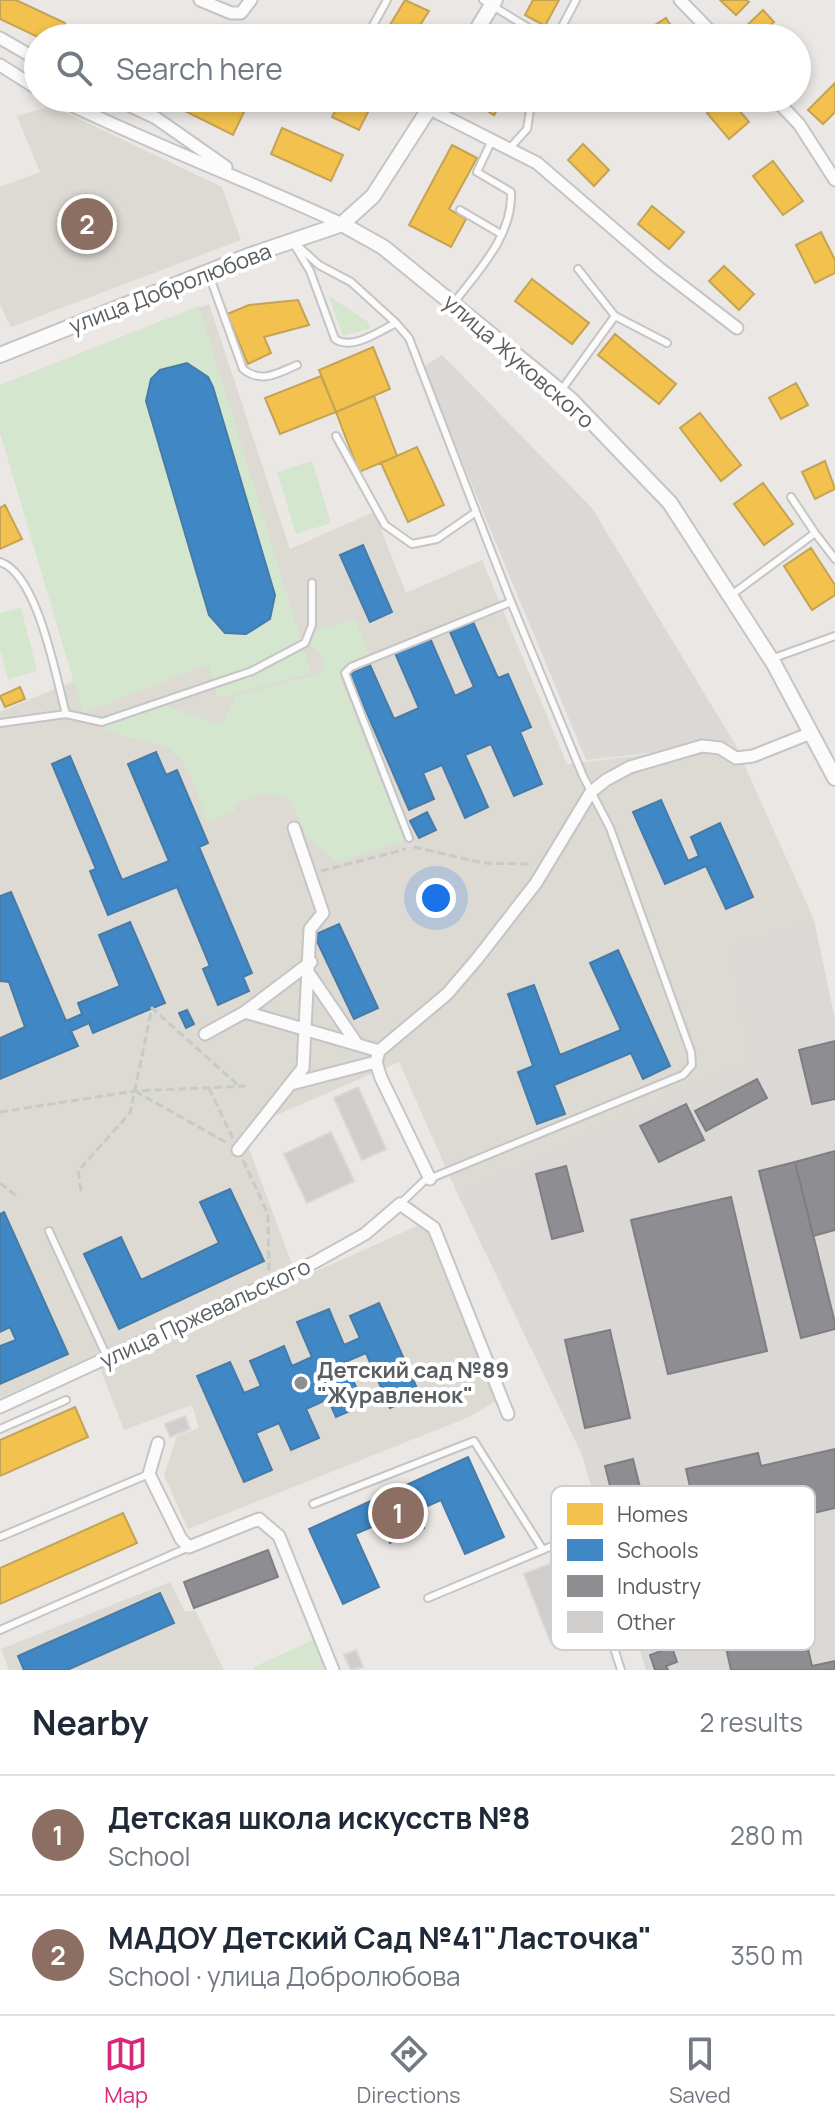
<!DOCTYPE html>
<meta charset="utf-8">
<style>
:root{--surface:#fff;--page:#f2f2f3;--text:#1f2937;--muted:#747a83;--line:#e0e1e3;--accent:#db2777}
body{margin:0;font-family:Manrope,sans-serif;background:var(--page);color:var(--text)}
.you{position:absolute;left:436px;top:898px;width:28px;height:28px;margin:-20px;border:6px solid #fff;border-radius:50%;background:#1a73e8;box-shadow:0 0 0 12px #1a73e833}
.badge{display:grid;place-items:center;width:52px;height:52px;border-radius:50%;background:var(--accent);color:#fff;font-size:26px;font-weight:700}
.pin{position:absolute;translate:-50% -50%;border:4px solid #fff;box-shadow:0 2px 8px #0006}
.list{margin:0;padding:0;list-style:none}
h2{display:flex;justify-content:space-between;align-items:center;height:104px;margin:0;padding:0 32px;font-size:34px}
h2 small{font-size:26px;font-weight:400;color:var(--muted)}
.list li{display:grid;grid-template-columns:52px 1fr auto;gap:24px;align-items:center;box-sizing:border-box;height:120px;padding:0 32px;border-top:2px solid var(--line)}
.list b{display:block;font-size:30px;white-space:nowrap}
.list p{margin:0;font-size:26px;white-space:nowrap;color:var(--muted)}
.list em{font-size:26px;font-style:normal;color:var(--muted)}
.icon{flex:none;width:44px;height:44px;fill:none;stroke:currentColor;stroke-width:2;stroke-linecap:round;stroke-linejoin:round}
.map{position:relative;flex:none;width:835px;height:1670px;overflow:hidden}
.search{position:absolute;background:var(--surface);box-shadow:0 4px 12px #0003;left:24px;right:24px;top:24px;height:88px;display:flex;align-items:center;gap:20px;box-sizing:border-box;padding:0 28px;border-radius:44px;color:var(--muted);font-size:30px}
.sheet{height:344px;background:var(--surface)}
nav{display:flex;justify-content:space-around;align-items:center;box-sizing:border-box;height:112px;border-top:2px solid var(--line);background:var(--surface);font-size:22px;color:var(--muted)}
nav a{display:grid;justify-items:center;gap:4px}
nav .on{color:var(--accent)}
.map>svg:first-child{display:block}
</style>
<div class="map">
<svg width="835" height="1670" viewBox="0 0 835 1670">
<rect width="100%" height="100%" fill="#eae7e4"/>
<path fill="#dbd8d5" d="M442 355 592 508 735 744 586 760 423 367Z
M814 920 835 1020V1670H646L582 1455 457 1193 751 1060 729 944Z"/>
<path fill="#ddd9d3" d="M52 106 222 187 241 240 11 327 0 305V187L40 172 17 116Z
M209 304 290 549 374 512 406 593 482 560 567 764 735 744 814 920 729 944 752 1060 457 1193 399 1062 242 1130 293 1267 0 1398V712L74 681 0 432V385Z
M426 1222 503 1397 469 1417 188 1529 164 1475 177 1436 199 1428 192 1405 124 1430 100 1368Z
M170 1582 185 1612 195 1610 224 1670H9L1 1649Z"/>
<path fill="#d4e6ce" d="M329 296 368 322 371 328 343 336Z
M199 306 311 673 218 698 208 664 83 713 0 432V385Z
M312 461 331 523 296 534 277 472Z
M21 608 37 671 8 679 0 649V613Z
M355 618 369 654 344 666 340 679 404 840 337 862 308 838 289 799 267 793 234 803 235 811 208 822C199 802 192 773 179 757 163 736 123 743 102 727L164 705 221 725 236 695 318 674 325 662 323 655 311 646 316 631Z
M313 1640 325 1670H255L254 1667Z"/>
<path fill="#f2c14e" stroke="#c4a354" stroke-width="2" d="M0 0H16L65 23 58 38H40L0 19Z
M405 0 429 11 412 38H382Z
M533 0H559L545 26 525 15Z
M720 0H746L749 2 736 15Z
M763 10 774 22 757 38H751L743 29Z
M666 18 679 38H648L644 32Z
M835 83V112L823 124 808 110Z
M172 98H216L244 112 233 135 169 103Z
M342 98H375L359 130 332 117Z
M476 98H504L494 115 474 103Z
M724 98H729L749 122 729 139 707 113Z
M282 128 343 155 331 181 271 154Z
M583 144 609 170 594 186 568 160Z
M452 145 477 158 449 209 466 219 451 247 409 225Z
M773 161 803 201 783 215 753 176Z
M652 206 684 232 669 249 638 224Z
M821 232 835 260V273L815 283 796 245Z
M724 266 754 294 739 310 709 281Z
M532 279 589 323 572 344 515 301Z
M298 300 309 325 264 337 271 353 248 364 227 314 249 305Z
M615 334 676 384 659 404 598 355Z
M373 347 390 389 336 412 319 370Z
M321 376 336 412 280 434 265 398Z
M796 383 808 405 781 419 769 398Z
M374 396 397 456 359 472 336 412Z
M700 413 741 465 721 481 680 428Z
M417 447 444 505 408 522 381 463Z
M825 461 835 489 815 499 802 472Z
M763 483 793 524 764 545 734 504Z
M5 505 22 539 0 549V508Z
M811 548 835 585V595L812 610 784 566Z
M20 687 25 699 5 707 0 696Z
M75 1407 88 1437 0 1476V1440Z
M123 1513 137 1543 0 1604V1568Z"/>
<path fill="#3f88c5" stroke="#477ba7" stroke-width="2" d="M187 363 208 377 213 387 275 595 270 619 246 634 225 633 209 615 146 401 151 379 160 370Z
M363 545 392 612 370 622 340 555Z
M473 622 498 678 508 674 531 727 520 732 542 784 514 796 491 744 465 755 488 807 465 818 442 765 423 773 434 799 409 810 350 674 370 665 394 719 419 708 395 653 430 638 455 696 474 687 450 632Z
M156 752 166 775 177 770 208 843 199 847 252 973 243 977 249 991 218 1005 203 969 210 966 177 887 108 915 90 871 96 869 52 764 70 756 122 880 169 861 128 764Z
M661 800 688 861 699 856 691 837 720 823 753 897 726 909 706 866 665 884 633 812Z
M427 812 436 830 419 838 410 821Z
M11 892 66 1021 82 1014 78 1003 120 986 99 935 130 922 165 1003 93 1033 89 1023 71 1031 78 1046 0 1079V1038L25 1027 9 982 0 981V896Z
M339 924 378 1008 354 1019 314 935Z
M618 950 670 1066 643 1079 631 1053 554 1085 565 1114 537 1124 518 1072 533 1066 508 994 534 985 560 1055 621 1030 590 963Z
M187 1010 194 1024 186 1028 179 1013Z
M230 1189 264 1261 119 1329 84 1254 121 1237 141 1280 219 1243 200 1202Z
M4 1212 68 1354 0 1384V1346L16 1340 10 1327 0 1332V1214Z
M379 1303 420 1395 390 1408 366 1353 345 1362 364 1405 336 1417 328 1399 306 1409 319 1438 291 1450 279 1423 256 1433 272 1470 244 1482 197 1376 230 1362 244 1393 261 1386 250 1361 284 1346 292 1366 312 1357 297 1322 329 1309 344 1345 360 1338 350 1316Z
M468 1457 504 1537 465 1554 441 1500 416 1511 424 1528 390 1543 381 1523 355 1534 379 1587 343 1604 309 1529Z
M160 1593 174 1623 67 1670H24L18 1656Z"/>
<path fill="#8d8d92" stroke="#7d7f84" stroke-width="2" d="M835 1041V1099L812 1104 799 1050Z
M757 1079 767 1098 706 1131 695 1111Z
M686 1104 704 1140 659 1162 640 1126Z
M835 1151V1230L813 1236 795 1162Z
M795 1162 835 1323V1329L801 1338 759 1171Z
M566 1166 583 1231 552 1239 536 1174Z
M731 1197 767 1351 668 1374 631 1220Z
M610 1330 630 1418 585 1428 565 1340Z
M835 1449V1508L779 1521 812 1666 835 1661V1670H731L686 1469 758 1453 761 1466Z
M633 1459 659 1565 632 1572 605 1466Z
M268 1550 278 1577 194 1608 184 1582Z
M672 1647 677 1662 666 1666 668 1670H655L650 1655Z"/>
<path fill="#d0cecd" stroke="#d9d6d3" stroke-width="2" d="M358 1087 386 1149 362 1160 334 1098Z
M331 1132 354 1181 307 1203 284 1154Z
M185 1416 190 1429 170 1437 165 1424Z
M562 1559 590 1627 551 1643 524 1574Z
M356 1650 363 1667 351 1670 344 1655Z"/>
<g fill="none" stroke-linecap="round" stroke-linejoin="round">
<defs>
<path id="service" d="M483 0 545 38
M366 38 387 0
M556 38 576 0
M509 149 527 129 532 98
M460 210 501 234
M292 241 310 271 335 339C352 351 380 331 396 323L409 338 476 512 437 539 412 544 385 525 336 436
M298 246 319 265 351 282 396 323
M578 269 615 316
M208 272 243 369C261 384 278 373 297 365
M453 304C478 271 513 236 511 192L477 172 492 140
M560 392 615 316 667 343
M791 497 815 533
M0 562C38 574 56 678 66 714
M730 596 815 533 835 559
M771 659 835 636
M0 723 66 714 102 722 252 671 305 643 312 625V583
M409 838 345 673 351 667 511 602 476 512
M400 1204 424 1181 683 1075 692 1065 691 1052 610 828 583 776 511 602
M49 1231 107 1357
M0 1429 66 1400
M313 1504 474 1441 543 1550
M0 1537 149 1474
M428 1598 564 1541 607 1626 621 1670
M0 1630 189 1547"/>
<path id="minor" d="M200 0 231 13H241L251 0
M680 0 717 38
M0 38 38 60
M0 65 38 89
M57 98C150 144 247 180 342 224
M114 98 156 118 226 167
M774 98 799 124 835 180
M430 109 537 163 659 268 737 328
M310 975 357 1044
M245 1012 311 962
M205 1034 245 1012 379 1051
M291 1084 376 1062
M238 1150 303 1068 310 929 323 913 294 828
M430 1179 381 1078 376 1062 379 1051 447 994 477 959 536 883 591 792 606 780 630 767 702 746 720 748 736 758 753 756 811 733
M0 1407 315 1262 365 1234 400 1204 434 1228 508 1414
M158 1443 149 1474 181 1539 189 1547 259 1519 279 1536 333 1670"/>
<path id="tertiary" d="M472 38 495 0
M342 224 383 247 571 400 670 503 774 664 835 778
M0 355 248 256 342 224 373 196 436 98"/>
</defs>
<use href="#service" stroke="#c5c5c5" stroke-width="10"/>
<use href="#minor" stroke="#c5c5c5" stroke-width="15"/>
<use href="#tertiary" stroke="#c5c5c5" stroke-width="18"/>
<path stroke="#c5cbc7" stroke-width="3" stroke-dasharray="8 4" stroke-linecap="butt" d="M414 847 483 863 532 864
M321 871 406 849
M209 1088 233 1139
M135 1091 229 1144
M0 1112 135 1091 246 1086
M243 1160 268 1214 269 1271
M0 1183 19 1198
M81 1191 78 1171 130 1113 152 1008 240 1087"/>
<use href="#service" stroke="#fcfbfb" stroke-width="6"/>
<use href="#minor" stroke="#fcfbfb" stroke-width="11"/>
<use href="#tertiary" stroke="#fcfbfb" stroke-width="14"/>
</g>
<circle fill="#8c8e90" stroke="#fff" stroke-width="3" cx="301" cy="1383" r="8"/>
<g text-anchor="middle" stroke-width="8" stroke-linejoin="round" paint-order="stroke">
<g font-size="22" fill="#595e62" stroke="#fff">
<text transform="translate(170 288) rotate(-21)" y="8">улица Добролюбова</text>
<text transform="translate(519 361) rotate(41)" y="8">улица Жуковского</text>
<text transform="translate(205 1313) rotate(-25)" y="8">улица Пржевальского</text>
</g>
<g font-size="22" font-weight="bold" fill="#595e62" stroke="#fff" text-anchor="start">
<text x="317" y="1378">Детский сад №89<tspan x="317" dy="25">"Журавленок"</tspan></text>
</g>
</g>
<rect x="551" y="1486" width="264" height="164" rx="12" fill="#fff" stroke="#cdcfd0" stroke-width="2"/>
<rect x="567" y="1503" width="36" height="22" fill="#f2c14e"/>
<rect x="567" y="1539" width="36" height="22" fill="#3f88c5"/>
<rect x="567" y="1575" width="36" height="22" fill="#8d8d92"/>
<rect x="567" y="1611" width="36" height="22" fill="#d0cecd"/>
<g font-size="22" fill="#595e62">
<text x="617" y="1522">Homes</text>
<text x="617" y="1558">Schools</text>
<text x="617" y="1594">Industry</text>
<text x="617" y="1630">Other</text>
</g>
</svg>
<div class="you"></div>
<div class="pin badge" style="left:398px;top:1513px;background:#8d6e63">1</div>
<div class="pin badge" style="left:87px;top:224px;background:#8d6e63">2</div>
<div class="search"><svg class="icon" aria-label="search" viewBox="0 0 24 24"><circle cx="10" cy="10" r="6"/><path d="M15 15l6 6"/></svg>Search here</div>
</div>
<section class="sheet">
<h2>Nearby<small>2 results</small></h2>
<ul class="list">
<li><span class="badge" style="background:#8d6e63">1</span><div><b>Детская школа искусств №8</b><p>School</p></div><em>280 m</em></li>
<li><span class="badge" style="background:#8d6e63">2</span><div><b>МАДОУ Детский Сад №41&quot;Ласточка&quot;</b><p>School · улица Добролюбова</p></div><em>350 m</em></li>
</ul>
</section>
<nav>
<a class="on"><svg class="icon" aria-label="map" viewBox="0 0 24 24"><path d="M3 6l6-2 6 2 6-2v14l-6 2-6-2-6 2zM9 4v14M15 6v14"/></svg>Map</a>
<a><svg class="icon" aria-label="directions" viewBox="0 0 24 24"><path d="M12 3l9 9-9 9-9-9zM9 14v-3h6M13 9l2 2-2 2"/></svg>Directions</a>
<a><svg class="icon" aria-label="saved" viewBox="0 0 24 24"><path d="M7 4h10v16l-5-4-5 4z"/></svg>Saved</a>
</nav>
